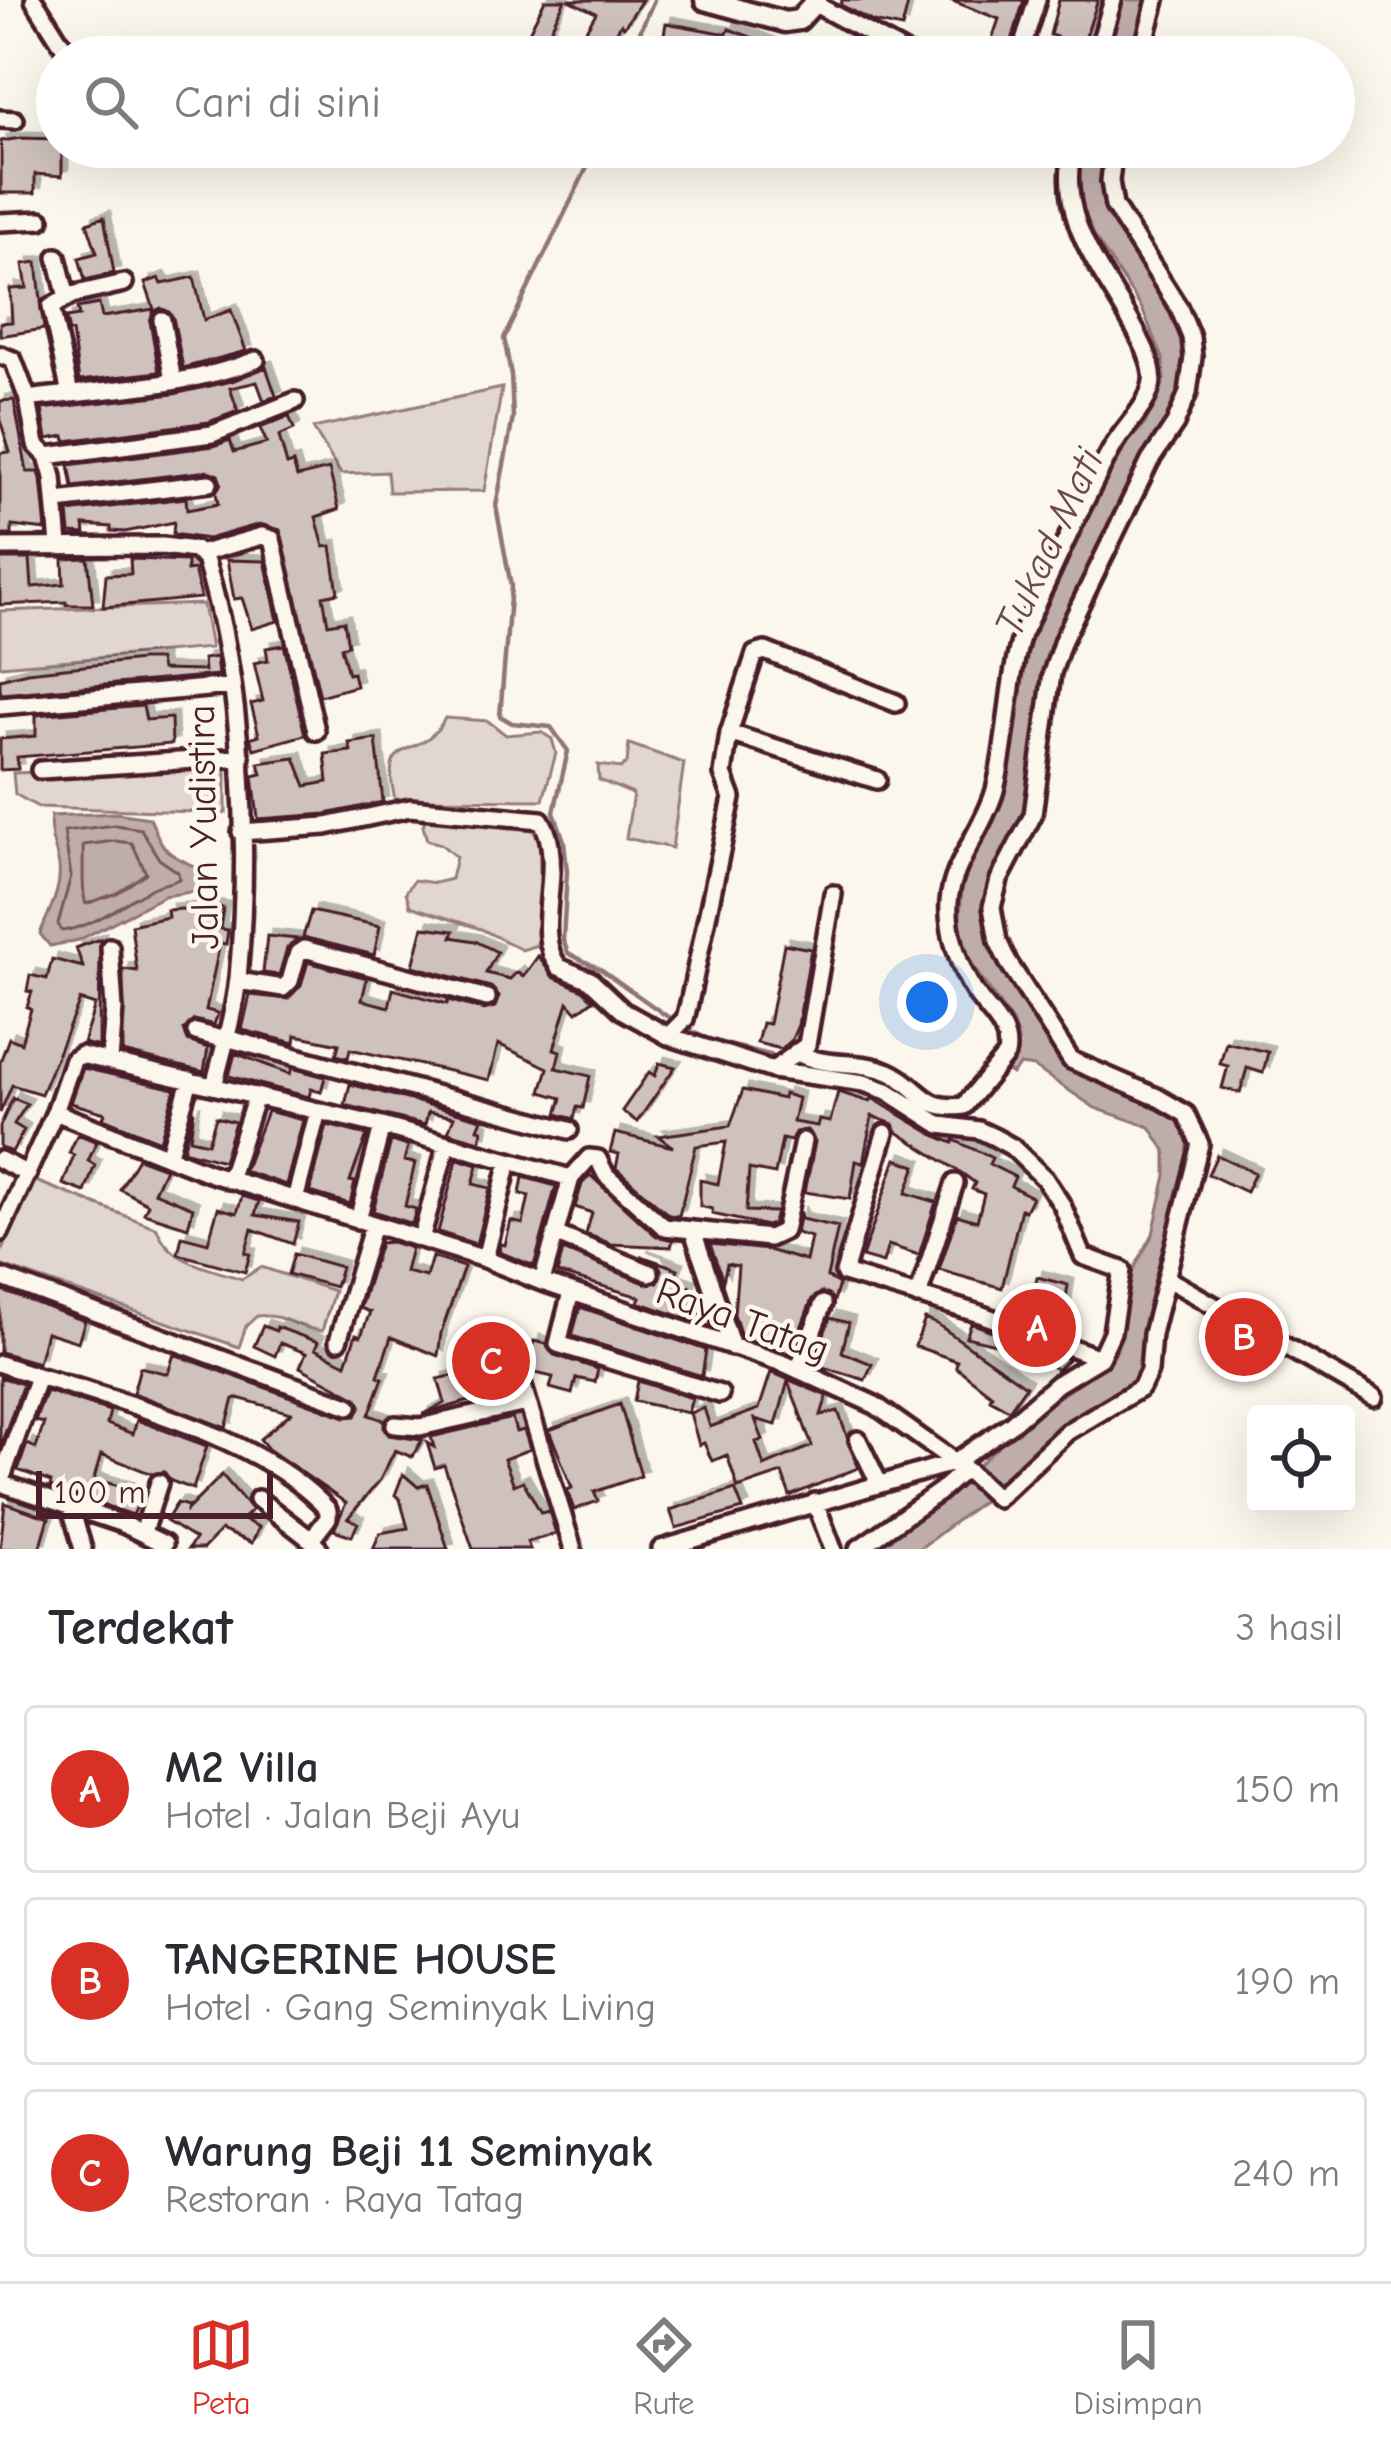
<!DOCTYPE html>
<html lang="id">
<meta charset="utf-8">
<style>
:root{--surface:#fff;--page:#f7f7f7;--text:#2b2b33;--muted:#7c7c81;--line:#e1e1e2;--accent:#d93025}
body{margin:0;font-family:"Comic Neue",sans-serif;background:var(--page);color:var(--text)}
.controls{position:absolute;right:36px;bottom:36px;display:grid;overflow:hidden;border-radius:12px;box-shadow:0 12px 48px #0002}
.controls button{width:108px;height:108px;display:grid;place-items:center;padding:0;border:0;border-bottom:3px solid var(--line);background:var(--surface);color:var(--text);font:60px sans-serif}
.scale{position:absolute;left:36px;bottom:30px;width:237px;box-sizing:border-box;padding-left:12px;border:6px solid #4a1f2b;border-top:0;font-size:33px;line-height:42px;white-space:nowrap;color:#4a1f2b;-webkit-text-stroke:9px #fbf7ec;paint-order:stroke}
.you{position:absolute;left:927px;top:1002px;width:42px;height:42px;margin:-30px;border:9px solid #fff;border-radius:50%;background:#1a73e8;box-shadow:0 0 0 18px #1a73e833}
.badge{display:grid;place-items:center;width:78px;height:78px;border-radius:50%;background:var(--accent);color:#fff;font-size:39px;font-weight:700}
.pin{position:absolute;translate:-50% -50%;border:6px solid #fff;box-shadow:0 3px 12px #0006}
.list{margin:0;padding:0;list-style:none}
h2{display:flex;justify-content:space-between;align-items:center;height:156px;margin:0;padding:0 48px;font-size:51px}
h2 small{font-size:39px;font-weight:400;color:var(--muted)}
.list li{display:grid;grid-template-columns:78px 1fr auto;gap:36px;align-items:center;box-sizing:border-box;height:168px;margin:0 24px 24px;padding:0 24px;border:3px solid var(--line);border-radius:12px}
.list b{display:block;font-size:45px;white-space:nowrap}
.list p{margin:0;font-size:39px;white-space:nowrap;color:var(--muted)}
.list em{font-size:39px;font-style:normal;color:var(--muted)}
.icon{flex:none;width:66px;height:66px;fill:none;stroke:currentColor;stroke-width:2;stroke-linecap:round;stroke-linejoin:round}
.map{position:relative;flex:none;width:1391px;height:1549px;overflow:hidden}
.search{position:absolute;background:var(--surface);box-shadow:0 12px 48px #0002;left:36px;right:36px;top:36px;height:132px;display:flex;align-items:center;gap:30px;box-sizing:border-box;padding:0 42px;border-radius:66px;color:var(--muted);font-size:45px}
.sheet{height:732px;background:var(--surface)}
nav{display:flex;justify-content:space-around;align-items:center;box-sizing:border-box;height:168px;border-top:3px solid var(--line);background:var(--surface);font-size:33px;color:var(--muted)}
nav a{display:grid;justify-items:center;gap:6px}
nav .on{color:var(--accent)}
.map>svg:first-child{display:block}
</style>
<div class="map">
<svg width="1391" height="1549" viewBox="0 0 1391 1549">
<defs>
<filter id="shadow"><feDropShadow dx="6" dy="-6" stdDeviation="0" flood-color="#0004"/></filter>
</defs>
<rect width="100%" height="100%" fill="#fbf7ec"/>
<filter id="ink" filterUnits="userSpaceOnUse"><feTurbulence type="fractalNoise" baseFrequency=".00833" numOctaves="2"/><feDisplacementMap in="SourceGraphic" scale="24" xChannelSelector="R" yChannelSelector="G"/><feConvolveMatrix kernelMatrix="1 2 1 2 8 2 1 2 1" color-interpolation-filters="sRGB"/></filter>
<g filter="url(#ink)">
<path fill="#e2d7d0" stroke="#967b7e" stroke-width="3" d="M502 388 484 491 389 492 387 472 341 474 313 428Z
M203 604 211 648 0 666V611Z
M445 718 488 721 506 735 541 732 552 739 556 753 543 800 395 799C378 731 422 763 445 718Z
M629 744 684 763 672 848 626 838 633 794 599 780 598 765 621 768 627 763Z
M226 766V813L38 807 15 794 13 773Z
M426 815 533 824 539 830 541 915 537 945 522 950 481 929 410 906 406 892 414 880 435 883 451 879 456 857 441 844 427 840 423 826Z
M33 1180 157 1228C169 1263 209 1268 242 1279L261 1267 334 1291 322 1331C300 1329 279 1312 257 1316L246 1326 239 1347 0 1265V1255Z"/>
<path fill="#bfadaa" stroke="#907477" stroke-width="3" d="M1121 0H1152L1136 57H1105Z
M1082 147H1110L1114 215 1187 332 1183 401 1075 607 1028 803 988 913 1065 1054 1185 1117 1196 1137 1142 1373 1126 1390 1072 1419 997 1490 919 1549H869L974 1469 1026 1419 1109 1363 1117 1350 1130 1276 1153 1234 1166 1175V1152L1150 1127 1095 1108 1034 1067 1020 1065 1012 1074 1002 1067 1017 1050 1018 1039 1012 1022 965 955 959 925 963 880 988 825 1023 648 1114 457 1145 424 1164 379 1163 358 1142 309 1094 236 1083 210 1078 167Z
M116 813 150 818C154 827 158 839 164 847 179 867 208 859 198 891L164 896 79 940 50 946 40 934C48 912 62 891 59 866 56 848 48 834 51 816Z"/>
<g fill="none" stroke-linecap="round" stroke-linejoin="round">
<path stroke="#79585e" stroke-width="3" d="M115 825 141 829 159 859 178 872 179 879C171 883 161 884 152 888 123 903 94 927 62 931L58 924 71 876 64 831Z
M115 841 132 843 146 873 117 893 86 904C81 893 84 860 83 845Z"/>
<path stroke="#907477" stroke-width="4.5" d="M633 57 638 36 654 0
M597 147 504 338 511 375 513 418 496 506 511 586 500 716 512 723 551 727 568 751 554 812 564 841 567 871 563 940 568 953 602 970 675 1022
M685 1028 709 1040 782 1058
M793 1062 828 1069
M930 1109 958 1119"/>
</g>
<path fill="#cfc2bc" stroke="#4a1f2b" stroke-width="3" fill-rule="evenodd" filter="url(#shadow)" d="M545 0H565L539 52 523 44Z
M568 0H642L624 27 621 24 602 57H570L596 13Z
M842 0H909L902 28 873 22 841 5Z
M950 0H1024L1007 57H986L999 19Z
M1059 0H1098L1083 45 1050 35Z
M666 23 727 34 729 29 805 57H748L713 45 710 57H660Z
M21 138 57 139V147H62V176L35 174V193H1V141Z
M104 217 114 273 85 280 79 258 97 253 87 223Z
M37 262 44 329 0 336V323L12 322 10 289 27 288 23 264Z
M194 277 204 320 231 310 246 351 183 368 173 317 161 308 153 312 150 321 159 372 79 381 72 332H69L66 318 79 316 77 308 99 304 102 317 154 309 145 283 159 278 162 284Z
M266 367 276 396 264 401 257 382 230 388 238 411 209 422 66 441 65 436 47 439 42 409 174 394 232 381Z
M14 400 27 472H39L41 479 46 530 12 526V535H0V453L10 452 0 420V401Z
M289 416 294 429 279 436 287 465 293 463 297 477 329 469 339 509 316 517 324 547 331 546 338 593 323 596 328 624 344 621 348 645 341 647 348 674 353 673 356 686 320 696 280 530 260 524 208 539 173 534 174 522 125 532 111 531V527L84 525 85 534 70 533 68 512 186 498 187 510 218 504 216 493 221 483 218 475 208 471 73 487 69 465 214 446 230 440 234 452 267 443 260 428Z
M88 558 93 605H66V602L0 605V559H30L32 587 64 584 63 559Z
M130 559 187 561V571L194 570 201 598 103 607 106 575 131 574Z
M227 560 265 561 278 621 252 629 242 598 234 599Z
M284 645 305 735 254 749 250 738 259 735 251 704 263 701 254 663 268 660 266 648Z
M216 657 218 675 1 694 0 688V679L27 672 141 660H159L161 670 204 671 203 659Z
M143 706 146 720 171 718 172 744 17 757 18 769 0 770V739L36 736V715Z
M376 739 383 802 326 814 258 819 253 776 262 774 259 763 295 758 306 786 328 782 325 754 351 751 349 743Z
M201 904 223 908 220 929 228 930 226 944 220 943 206 1010 218 1013 214 1025 194 1020 184 1030 188 1041 208 1048 204 1072 123 1052V969L137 971 131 925 168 917 167 910 200 908Z
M311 911 380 926 374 955 303 937Z
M423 927 454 931 452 937 475 941 497 952 486 973 510 979 517 972 523 977 538 956 553 977 583 990 593 1000 577 1012 568 1002 554 1049 560 1051 556 1068 590 1076 583 1108 577 1107 574 1119 557 1114 562 1098 541 1092 548 1068 498 1044 489 1080 350 1049 348 1058 336 1055 339 1044 296 1035 295 1043 242 1030 250 995 288 999 301 985 308 962 367 978 362 1000 389 1007 393 989 447 1004 448 1000 484 1010 495 1007 499 996 491 987 413 966Z
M267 936 297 939 287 948 279 975 263 973Z
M100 939 99 1047 83 1043 95 1005 80 1000 41 1094 12 1085 0 1113V1062L9 1038 21 1043 31 1009 27 1007 32 992 27 991 30 975 47 979 52 959 83 967 76 948Z
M784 944 811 949 798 1025 791 1041 781 1049 757 1043 762 1023 769 1024Z
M1226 1042 1268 1052 1263 1073 1247 1068 1240 1093 1222 1088 1228 1066 1220 1064Z
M235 1053 290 1074 292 1068 325 1077 321 1092 311 1089 309 1097 229 1076Z
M659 1063 675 1067 637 1122 622 1111 649 1072 655 1076Z
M83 1068 175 1089 160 1141 103 1118 105 1113 71 1103Z
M350 1084 482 1119 478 1129 482 1130 480 1141 448 1132 454 1117 428 1112 425 1125 345 1105Z
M743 1090 783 1099 784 1094 798 1098 793 1122 817 1126 819 1120 830 1122 838 1092 870 1102 872 1098 934 1135 953 1143 954 1140 992 1158 989 1164 1015 1177 1011 1186 1032 1197 1025 1211 1021 1209 1002 1288 939 1270 957 1215 977 1221 984 1194 972 1189 975 1183 963 1174 897 1132 893 1124 872 1116 863 1163 856 1161 850 1199 805 1192 815 1142 807 1130 795 1132 791 1141 782 1139 775 1174 749 1169 746 1211 776 1212 773 1223 767 1226 712 1214V1209L700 1206V1180L718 1184 726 1142 696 1146 679 1216 669 1215 616 1168 619 1154 610 1152 615 1133 673 1147 658 1136 730 1126Z
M13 1098 27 1104 14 1124 24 1130 12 1152 0 1148V1126Z
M194 1111 190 1139 208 1143 216 1117 235 1122 223 1161 183 1150Z
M267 1111 303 1120 286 1185 244 1171Z
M327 1125 367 1135 350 1181 355 1182 350 1204 310 1192Z
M78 1134 97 1142 88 1161 95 1165 85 1192 63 1184 74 1155 69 1153Z
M391 1141 408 1146 404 1161 415 1163 405 1206 416 1209 412 1224 373 1211Z
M1217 1155 1255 1173 1246 1192 1208 1174Z
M138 1158 165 1168 154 1192 193 1208 188 1227 144 1213 148 1204 120 1189Z
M457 1159 478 1165 473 1184 490 1188 476 1244 438 1232Z
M896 1159 916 1166 906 1193 936 1202 919 1255 888 1245 883 1263 862 1257Z
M590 1175 656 1236 673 1240 671 1247 611 1244 586 1234 592 1213 575 1207 582 1184Z
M523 1177 556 1186 534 1266 499 1252 501 1244 505 1245 511 1221 523 1224 529 1196 520 1194Z
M242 1196 259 1201 255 1215 299 1222 293 1244 252 1229 245 1253 250 1254 245 1272 178 1254 182 1236 208 1243 218 1208 237 1213Z
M800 1212 801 1219 838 1227 827 1277 839 1284 834 1301 822 1292 812 1299 791 1354 741 1337 734 1314 738 1266 727 1264 723 1281 710 1244 768 1250 806 1261 811 1237 796 1233Z
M392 1242 411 1248 405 1272 426 1277 432 1257 464 1267 441 1333 438 1356 391 1337 378 1376 383 1378 369 1415 384 1420V1429L389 1435 422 1440 412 1457 395 1450 380 1480 348 1518 358 1523 352 1536 334 1530 346 1503 268 1449 260 1439 291 1413 238 1398 234 1399 226 1428 133 1393 140 1367 168 1374 174 1354 345 1417 356 1416 361 1405 357 1398 300 1367 306 1353 280 1343 275 1356 254 1346 263 1326 276 1331 277 1327 318 1342 315 1349 346 1364 356 1334 361 1336 370 1312 360 1308 380 1243Z
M563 1250 647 1284 658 1282 662 1270 656 1262 641 1256 678 1269 673 1281 690 1286 684 1309 709 1315 711 1327 638 1302 640 1297 557 1273Z
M294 1254 341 1267 335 1287 288 1274Z
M1037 1277 1068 1285 1061 1331 1036 1322 1039 1307 1031 1305Z
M0 1290 85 1321 78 1342 46 1332 38 1363 0 1352Z
M580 1307 706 1350 702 1376 572 1336Z
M830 1318 849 1323 842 1352 872 1364 865 1380 813 1364Z
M925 1319 937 1324 1026 1386 1009 1410 990 1399 992 1395 956 1367 957 1361 915 1346Z
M971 1324 976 1325 1068 1359 1057 1370 1036 1354 966 1337Z
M534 1341 546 1344 554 1355 598 1369 595 1382 576 1378 572 1394 550 1388 553 1377 531 1372 528 1363Z
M496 1353 500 1367 484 1368 491 1395 423 1414 445 1403 438 1379 483 1368 460 1362Z
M771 1372 827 1396 821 1415 838 1411 858 1468 790 1496 782 1473 738 1488 727 1455 712 1461 704 1443 699 1445 690 1413 704 1408 710 1427 759 1409ZM788 1381 812 1446 764 1466 756 1442 763 1440 755 1419 776 1425Z
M0 1377 23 1384 0 1447Z
M638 1381 692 1398 688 1413 634 1401Z
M46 1391 110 1411 107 1424 133 1434 137 1420 207 1446 193 1489 171 1481 164 1472 152 1474 101 1454 94 1479 143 1493 133 1515 50 1487 51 1482 18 1470 27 1444 36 1448 44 1423 35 1421Z
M620 1404 641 1476 594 1492 598 1501 574 1510 567 1490 572 1488 549 1430Z
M512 1418 516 1432 524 1430 530 1449 504 1459 514 1485 523 1481 541 1513 549 1511 556 1534 527 1542 530 1549H473L444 1465 435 1468 427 1443 434 1447 431 1437Z
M403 1474 418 1487 427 1484 448 1549H373L380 1533 408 1528 400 1499 395 1495Z
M222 1475 252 1510 242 1519 259 1527 252 1543 221 1530 203 1549H188L195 1539 166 1521 177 1503 188 1506 187 1510Z
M735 1489 743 1509 676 1528 670 1510Z
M5 1503 49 1518 40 1549H0Z"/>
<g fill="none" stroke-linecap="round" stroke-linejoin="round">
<defs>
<path id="minor" d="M34 0 70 57
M815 4 907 54
M1019 57 1037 0
M1096 57 1113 0
M1141 57 1156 0
M0 119 15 120
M0 222 41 220
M57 257 67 298
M162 320 173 381
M0 355 13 360 28 399 36 445 47 456 53 477 59 545
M70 394 51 307 72 295 124 283
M28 399C104 389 184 388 256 360
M47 456 212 434 295 401
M57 501 209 483
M0 547 162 546 195 550 205 559C244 685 250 847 238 978 234 1014 223 1051 214 1086
M199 554 262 536 272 539 316 731
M0 706 231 686
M729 733 877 780
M40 770 241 757
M241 832 326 826 410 808 541 820C568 864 530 931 559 967L590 980 623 1011 668 1036 773 1070 864 1083 887 1091 940 1125 979 1130 994 1137 1012 1147 1045 1179 1062 1205 1083 1256 1122 1270 1112 1332 1100 1358
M238 981 283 988 290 981 298 953 304 949 487 998
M196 1032 225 1040
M668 1036 685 1019 689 1003 732 798 723 774 729 733 755 654 765 651 896 703
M226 1038 569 1130
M796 1052C825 1069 859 1059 889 1072 921 1086 922 1112 964 1106L1006 1055C1012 1028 987 1012 974 991 959 968 947 929 949 902 951 865 985 827 995 790 1008 739 1007 685 1022 634 1053 571 1080 505 1114 445 1126 425 1149 405 1152 382 1154 369 1146 350 1140 339 1108 274 1055 225 1073 147
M110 1061 114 1009 110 947
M773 1070 807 1045 833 894
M55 1112 209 1173 485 1259 542 1282 785 1364 875 1405 969 1472 997 1498 1067 1432 1141 1388 1149 1371 1152 1334 1200 1144 1186 1114 1157 1097 1071 1060 1008 962 998 941 992 907 999 880 1033 815 1052 673 1063 640 1150 461 1175 424 1188 393 1193 357 1191 337 1179 308 1114 206 1110 181 1114 147
M885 1133 844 1273 980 1314 1100 1358
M168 1157 190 1080
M0 1160 28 1174
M229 1180 256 1096
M295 1200 318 1111
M358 1220 382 1126
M693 1231 732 1347
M0 1233 55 1112 73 1060 81 1055 382 1126 571 1178
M555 1234 650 1273
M421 1239 447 1144
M485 1259 509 1161
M0 1277 349 1406
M1166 1278 1374 1397
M542 1282 571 1178 589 1158 598 1159 606 1175 664 1227 769 1238 784 1231 803 1141
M571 1292 558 1344 720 1394
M918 1296 955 1183
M338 1341 373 1225
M0 1364C101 1398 254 1429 328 1510V1518L311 1540 319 1549
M517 1367 573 1549
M798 1370 823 1304
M395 1425 420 1427 526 1403
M858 1440 879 1483
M0 1483 123 1524 164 1544
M0 1483 38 1377
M258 1499 311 1540
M815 1502 833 1549
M71 1509 83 1549
M143 1532 159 1483
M661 1549 955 1462 1011 1424 1057 1384 1100 1358
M858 1549 939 1492 965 1469"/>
<path id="tertiary" d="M705 0 785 22 799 20 817 0"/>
</defs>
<use href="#minor" stroke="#4a1f2b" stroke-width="24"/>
<use href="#tertiary" stroke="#4a1f2b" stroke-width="27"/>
<use href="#minor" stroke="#fbf7ec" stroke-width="15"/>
<use href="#tertiary" stroke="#fbf7ec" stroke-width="18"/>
</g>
</g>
<g text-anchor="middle" stroke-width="9" stroke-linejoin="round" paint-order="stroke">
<g font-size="39" fill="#4a1f2b" stroke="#fbf7ec">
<text transform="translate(202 827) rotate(-91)" y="14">Jalan Yudistira</text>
<text transform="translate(743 1319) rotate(20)" y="14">Raya Tatag</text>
</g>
<g font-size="42" font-style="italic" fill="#6d4a51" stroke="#fbf7ec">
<text transform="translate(1048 542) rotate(-65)" y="15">Tukad Mati</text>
</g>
</g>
</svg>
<div class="controls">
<button><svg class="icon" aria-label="locate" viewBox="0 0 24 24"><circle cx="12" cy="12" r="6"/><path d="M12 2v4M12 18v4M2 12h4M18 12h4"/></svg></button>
</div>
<div class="scale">100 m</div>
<div class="you"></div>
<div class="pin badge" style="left:1037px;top:1328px">A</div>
<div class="pin badge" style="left:1244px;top:1337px">B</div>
<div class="pin badge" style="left:491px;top:1361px">C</div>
<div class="search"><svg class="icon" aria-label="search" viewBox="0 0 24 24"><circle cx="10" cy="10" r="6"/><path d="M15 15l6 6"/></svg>Cari di sini</div>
</div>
<section class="sheet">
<h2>Terdekat<small>3 hasil</small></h2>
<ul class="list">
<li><span class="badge">A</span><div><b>M2 Villa</b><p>Hotel · Jalan Beji Ayu</p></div><em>150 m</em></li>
<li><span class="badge">B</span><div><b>TANGERINE HOUSE</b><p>Hotel · Gang Seminyak Living</p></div><em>190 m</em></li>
<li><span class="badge">C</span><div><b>Warung Beji 11 Seminyak</b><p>Restoran · Raya Tatag</p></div><em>240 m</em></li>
</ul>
</section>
<nav>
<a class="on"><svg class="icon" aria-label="map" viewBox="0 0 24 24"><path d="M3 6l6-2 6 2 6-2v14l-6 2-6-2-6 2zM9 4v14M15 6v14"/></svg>Peta</a>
<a><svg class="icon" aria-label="directions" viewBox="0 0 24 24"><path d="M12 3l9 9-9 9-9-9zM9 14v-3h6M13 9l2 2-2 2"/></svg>Rute</a>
<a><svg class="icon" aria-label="saved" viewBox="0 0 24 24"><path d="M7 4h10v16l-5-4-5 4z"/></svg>Disimpan</a>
</nav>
